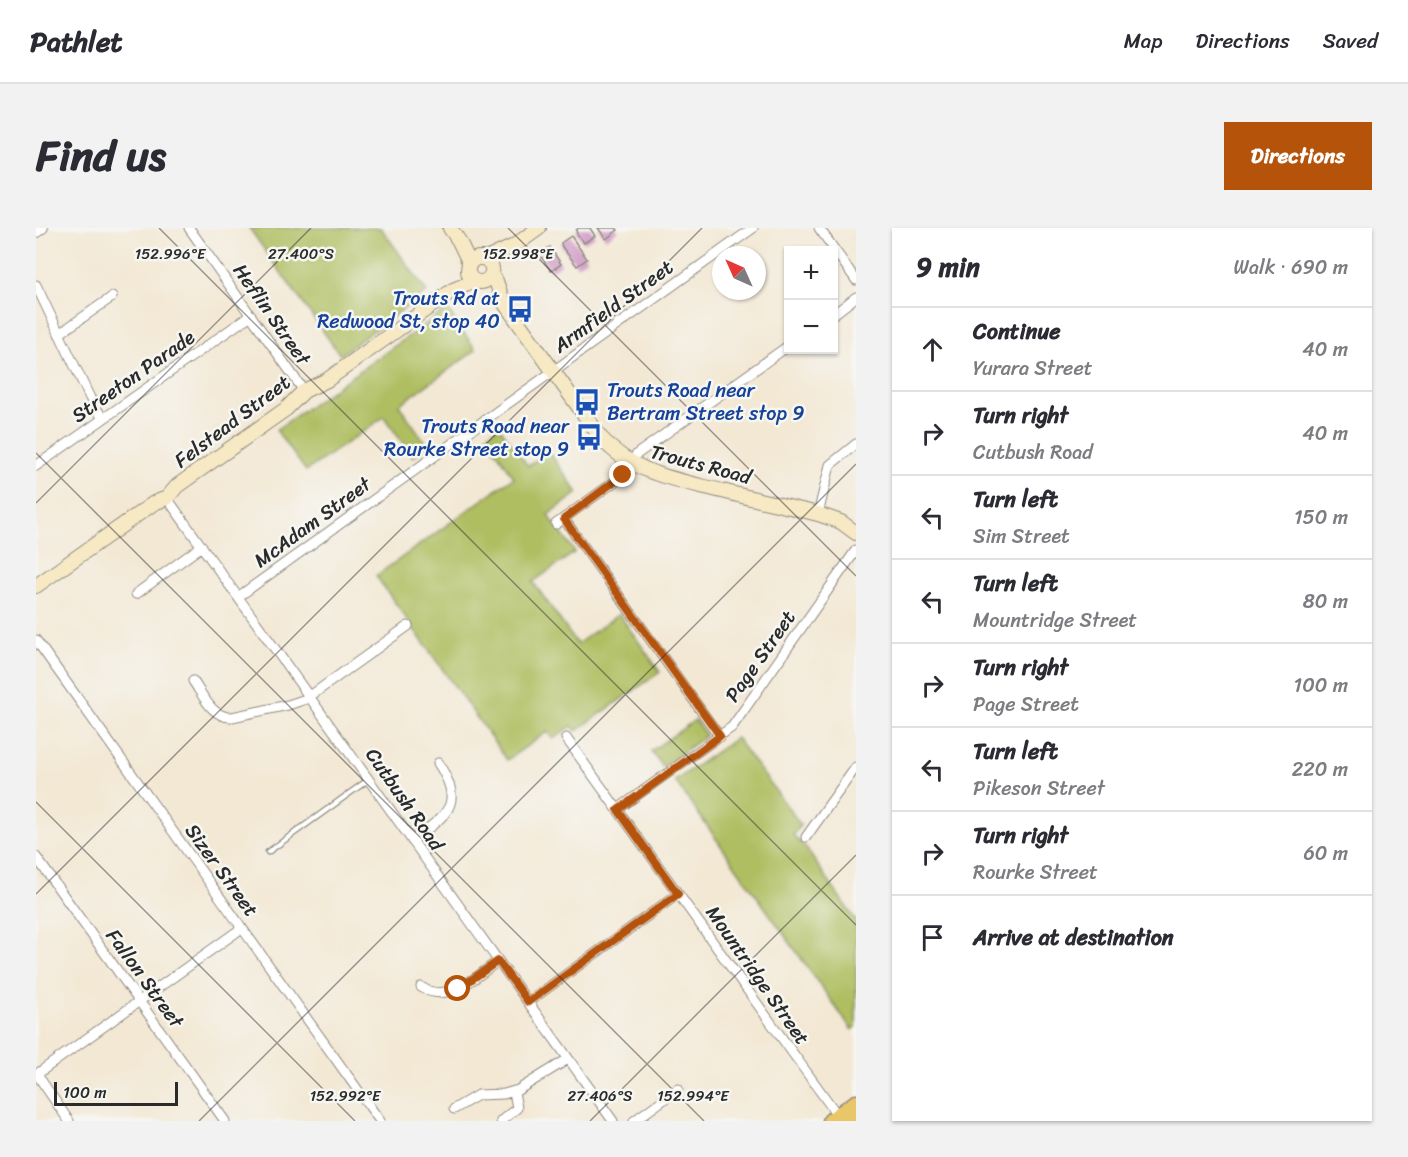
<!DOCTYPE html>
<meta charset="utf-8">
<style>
:root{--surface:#fff;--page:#f2f2f3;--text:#2b2b33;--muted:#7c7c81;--line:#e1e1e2;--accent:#b45309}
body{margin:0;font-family:Sriracha,sans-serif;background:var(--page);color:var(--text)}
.controls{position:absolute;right:18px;top:18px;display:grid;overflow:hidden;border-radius:0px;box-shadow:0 2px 4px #0004}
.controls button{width:54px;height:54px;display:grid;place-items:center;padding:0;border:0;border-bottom:2px solid var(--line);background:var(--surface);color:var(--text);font:30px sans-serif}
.compass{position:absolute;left:676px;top:18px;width:54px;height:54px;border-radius:50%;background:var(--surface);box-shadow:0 2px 4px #0004;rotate:315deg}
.scale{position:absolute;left:18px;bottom:15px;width:124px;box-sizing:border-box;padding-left:6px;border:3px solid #2b2b2b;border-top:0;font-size:16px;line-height:21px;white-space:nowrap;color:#2b2b2b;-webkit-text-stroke:4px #f6f6f2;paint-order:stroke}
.stop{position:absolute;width:18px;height:18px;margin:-14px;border:4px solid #b45309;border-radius:50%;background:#fff}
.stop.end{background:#b45309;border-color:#fff;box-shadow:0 2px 6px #0008}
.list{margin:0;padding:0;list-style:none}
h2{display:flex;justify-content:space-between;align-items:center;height:78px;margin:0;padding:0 24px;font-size:26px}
h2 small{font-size:20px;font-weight:400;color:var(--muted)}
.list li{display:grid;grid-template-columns:39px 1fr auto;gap:18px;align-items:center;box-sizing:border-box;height:84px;padding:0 24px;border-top:2px solid var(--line)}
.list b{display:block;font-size:22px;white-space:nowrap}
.list p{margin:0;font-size:20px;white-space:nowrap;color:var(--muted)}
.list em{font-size:20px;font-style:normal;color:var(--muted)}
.icon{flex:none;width:33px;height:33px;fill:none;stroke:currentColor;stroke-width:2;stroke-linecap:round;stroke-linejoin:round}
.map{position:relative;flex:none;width:820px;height:893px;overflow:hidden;border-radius:0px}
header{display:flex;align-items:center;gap:36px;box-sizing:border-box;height:84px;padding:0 30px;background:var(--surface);border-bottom:2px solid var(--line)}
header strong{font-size:28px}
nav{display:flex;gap:33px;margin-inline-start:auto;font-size:21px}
.intro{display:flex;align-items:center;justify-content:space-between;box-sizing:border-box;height:144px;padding:0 36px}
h1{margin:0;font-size:42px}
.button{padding:15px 27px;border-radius:0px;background:var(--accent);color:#fff;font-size:21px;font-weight:700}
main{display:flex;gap:36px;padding:0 36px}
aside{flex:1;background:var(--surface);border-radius:0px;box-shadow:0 2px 4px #0004}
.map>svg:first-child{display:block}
</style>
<header>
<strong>Pathlet</strong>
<nav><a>Map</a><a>Directions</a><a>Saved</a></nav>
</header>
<div class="intro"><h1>Find us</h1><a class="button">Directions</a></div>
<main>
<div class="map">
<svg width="820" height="893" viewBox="0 0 820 893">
<rect width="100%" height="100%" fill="#f6f6f2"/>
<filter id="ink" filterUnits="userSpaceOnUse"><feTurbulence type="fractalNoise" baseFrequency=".0167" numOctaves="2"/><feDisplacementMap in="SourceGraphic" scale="12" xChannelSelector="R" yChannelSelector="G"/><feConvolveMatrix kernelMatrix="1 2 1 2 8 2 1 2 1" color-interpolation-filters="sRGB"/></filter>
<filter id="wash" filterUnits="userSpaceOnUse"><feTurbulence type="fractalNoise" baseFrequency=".008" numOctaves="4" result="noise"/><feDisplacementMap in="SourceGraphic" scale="24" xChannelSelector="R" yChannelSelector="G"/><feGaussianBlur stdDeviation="1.35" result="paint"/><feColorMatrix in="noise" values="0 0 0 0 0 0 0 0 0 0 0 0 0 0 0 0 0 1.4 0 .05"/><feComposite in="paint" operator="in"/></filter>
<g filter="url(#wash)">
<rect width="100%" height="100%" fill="#f3e8d4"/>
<path fill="#afbe61" stroke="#6d7446" stroke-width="1.5" d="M213 0H345L391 64 304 127Z
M411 81 440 122 363 177 392 218 377 229 348 189 270 243 240 202Z
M463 198 492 238 513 224 542 265 512 287 539 324 497 354 541 416 583 386 624 444 540 503 536 498 517 511 511 504 471 532 340 348 478 249 450 208Z
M659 492 670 507 627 539 615 523Z
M700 510 765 597 757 607 769 619 820 693V799L816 802 639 553Z"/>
<g id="blocks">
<path fill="#cc8fc1" d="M543 0H554L559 8 548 15 541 6 540 2Z
M562 0H580L582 2 570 11Z
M535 8 551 31 541 38 526 19 525 15Z
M514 19 525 36 515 43 503 26Z"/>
</g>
</g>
<g filter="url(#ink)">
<use href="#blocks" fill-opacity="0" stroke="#8f8a80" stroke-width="1.5"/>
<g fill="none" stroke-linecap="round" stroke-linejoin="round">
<defs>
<path id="lane" d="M232 624 332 552"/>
<path id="street" d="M153 0 268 163
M783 0 820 52
M0 5 7 0
M0 57 54 170 67 191
M798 86 820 69
M23 106 76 69
M0 238 215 87
M131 270 577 893
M782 286 794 237 820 216
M528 291 684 509
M520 296 581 252 601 226 752 118
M100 366 166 318
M202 369 717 0
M0 412 344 893
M157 453C167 467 176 490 196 489L252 477 270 471 372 398
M530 510 802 888
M582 581 696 499 820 322
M770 609 820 539
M376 613C410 586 430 578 402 535
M0 629 189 893
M385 759C412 777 441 748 462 733
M492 774 642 666
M0 845 33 893
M1 846 206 700
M418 881 442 867 468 866 482 862 532 831
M465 893 481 880 478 864
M598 893 642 861"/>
<path id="secondary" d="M414 0 423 13 434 36
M432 42a12 12 0 1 1 24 0a12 12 0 1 1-24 0Z
M450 31 478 18 503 0
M455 47 460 53 467 73 565 210C597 246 642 252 686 263 718 271 750 278 782 286L805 294 820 305
M0 358 118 275 131 270 141 258 250 181 268 163 291 152 417 62 439 53"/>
<path id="highway" d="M795 893 820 875
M815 893 820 890"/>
</defs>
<use href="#lane" stroke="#8f8a80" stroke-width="7"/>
<use href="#street" stroke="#8f8a80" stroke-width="11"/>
<use href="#secondary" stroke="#8f8a80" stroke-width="16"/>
<use href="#highway" stroke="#8f8a80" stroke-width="19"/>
<use href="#lane" stroke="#fff" stroke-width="4.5"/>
<use href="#street" stroke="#fff" stroke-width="9"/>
<use href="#secondary" stroke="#f6e9c3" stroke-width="14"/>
<use href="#highway" stroke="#e9c769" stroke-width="16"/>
</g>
</g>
<g fill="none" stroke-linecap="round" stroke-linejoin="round" filter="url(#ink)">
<path stroke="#b45309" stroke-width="8" d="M422 761 462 733 492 774 642 666 582 582 684 508 528 291 587 247"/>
</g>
<path fill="none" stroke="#2b2b2b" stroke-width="1.5" stroke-opacity="0.45" d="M123 0 820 697M472 0 820 348M0 225 668 893M0 275 275 0M0 574 319 893M0 666 666 0M163 893 820 236M554 893 820 627"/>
<defs>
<symbol id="bus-bare" viewBox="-9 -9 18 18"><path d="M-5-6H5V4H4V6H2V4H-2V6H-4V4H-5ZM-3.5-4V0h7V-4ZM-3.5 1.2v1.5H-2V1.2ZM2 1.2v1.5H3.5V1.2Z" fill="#1a4fb4" stroke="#f6f6f2" stroke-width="2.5" paint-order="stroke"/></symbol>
</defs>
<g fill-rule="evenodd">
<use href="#bus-bare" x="465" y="62" width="38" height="38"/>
<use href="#bus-bare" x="532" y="155" width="38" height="38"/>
<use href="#bus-bare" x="534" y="190" width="38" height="38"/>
</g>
<g text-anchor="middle" stroke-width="5" stroke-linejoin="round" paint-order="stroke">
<g font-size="20" fill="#164399" stroke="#f6f6f2" text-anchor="end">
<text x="464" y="77">Trouts Rd at<tspan x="464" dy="23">Redwood St, stop 40</tspan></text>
<text x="571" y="169" text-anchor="start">Trouts Road near<tspan x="571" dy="23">Bertram Street stop 9</tspan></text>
<text x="533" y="205">Trouts Road near<tspan x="533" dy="23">Rourke Street stop 9</tspan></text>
</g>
<g font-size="20" fill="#2b2b2b" stroke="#f6f6f2">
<text transform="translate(577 78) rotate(-36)" y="7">Armfield Street</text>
<text transform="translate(236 86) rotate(55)" y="7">Heflin Street</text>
<text transform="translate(97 148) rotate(-35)" y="7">Streeton Parade</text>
<text transform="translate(196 193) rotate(-37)" y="7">Felstead Street</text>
<text transform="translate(665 236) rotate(15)" y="7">Trouts Road</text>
<text transform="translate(276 294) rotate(-36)" y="7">McAdam Street</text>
<text transform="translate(724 428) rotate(-55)" y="7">Page Street</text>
<text transform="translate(369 571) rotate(55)" y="7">Cutbush Road</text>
<text transform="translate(186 642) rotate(54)" y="7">Sizer Street</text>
<text transform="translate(722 747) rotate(55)" y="7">Mountridge Street</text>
<text transform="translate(109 750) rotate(54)" y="7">Fallon Street</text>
</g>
</g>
<g font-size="15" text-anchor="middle" fill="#2b2b2b" stroke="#f6f6f2" stroke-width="5" stroke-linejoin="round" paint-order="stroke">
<text x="134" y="31">152.996°E</text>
<text x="265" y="31">27.400°S</text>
<text x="482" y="31">152.998°E</text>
<text x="309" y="873">152.992°E</text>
<text x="564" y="873">27.406°S</text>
<text x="657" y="873">152.994°E</text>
</g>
</svg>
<div class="controls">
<button>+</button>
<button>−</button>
</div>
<svg class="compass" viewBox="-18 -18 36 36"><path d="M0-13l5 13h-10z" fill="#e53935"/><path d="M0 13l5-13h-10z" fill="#7c7c81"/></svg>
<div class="scale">100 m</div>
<div class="stop" style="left:422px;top:761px"></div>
<div class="stop end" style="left:587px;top:247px"></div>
</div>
<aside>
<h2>9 min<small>Walk · 690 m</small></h2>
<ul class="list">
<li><svg class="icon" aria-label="ahead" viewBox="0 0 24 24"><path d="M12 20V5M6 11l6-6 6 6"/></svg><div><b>Continue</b><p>Yurara Street</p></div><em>40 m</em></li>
<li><svg class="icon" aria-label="right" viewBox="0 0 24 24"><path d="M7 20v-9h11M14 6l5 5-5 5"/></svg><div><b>Turn right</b><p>Cutbush Road</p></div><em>40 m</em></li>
<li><svg class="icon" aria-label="left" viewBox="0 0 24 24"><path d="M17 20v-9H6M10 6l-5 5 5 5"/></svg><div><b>Turn left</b><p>Sim Street</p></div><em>150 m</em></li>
<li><svg class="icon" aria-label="left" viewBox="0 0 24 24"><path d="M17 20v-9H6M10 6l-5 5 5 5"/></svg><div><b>Turn left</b><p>Mountridge Street</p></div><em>80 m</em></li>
<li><svg class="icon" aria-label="right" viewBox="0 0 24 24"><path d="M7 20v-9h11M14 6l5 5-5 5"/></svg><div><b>Turn right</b><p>Page Street</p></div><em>100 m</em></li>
<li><svg class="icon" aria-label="left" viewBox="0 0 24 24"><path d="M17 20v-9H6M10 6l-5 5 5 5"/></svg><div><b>Turn left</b><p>Pikeson Street</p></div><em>220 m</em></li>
<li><svg class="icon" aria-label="right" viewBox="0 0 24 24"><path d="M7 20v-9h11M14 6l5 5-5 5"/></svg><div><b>Turn right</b><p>Rourke Street</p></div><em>60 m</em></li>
<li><svg class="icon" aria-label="arrive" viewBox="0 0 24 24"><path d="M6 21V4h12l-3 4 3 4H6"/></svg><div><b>Arrive at destination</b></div></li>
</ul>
</aside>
</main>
